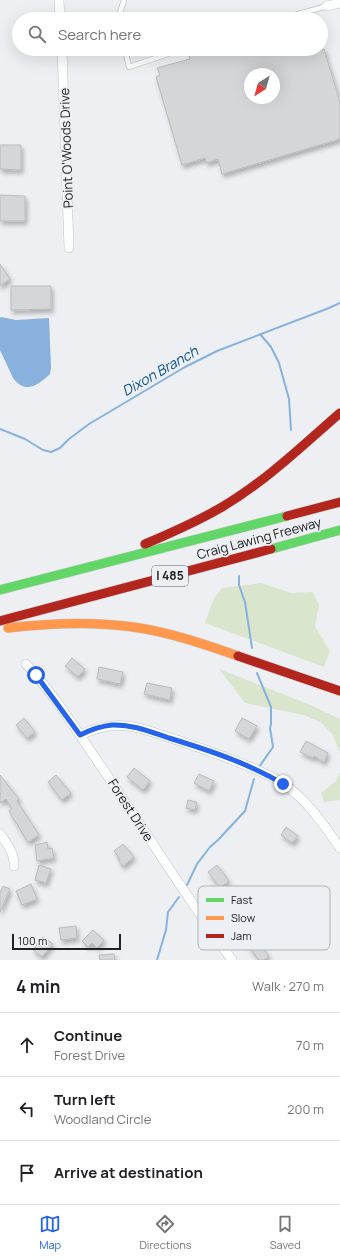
<!DOCTYPE html>
<meta charset="utf-8">
<style>
:root{--surface:#fff;--page:#f6f6f6;--text:#202124;--muted:#757577;--line:#e0e0e0;--accent:#2563eb}
body{margin:0;font-family:Manrope,sans-serif;background:var(--page);color:var(--text)}
.compass{position:absolute;left:244px;top:68px;width:36px;height:36px;border-radius:50%;background:var(--surface);box-shadow:0 4px 16px #0002;rotate:217deg}
.scale{position:absolute;left:12px;bottom:10px;width:109px;box-sizing:border-box;padding-left:4px;border:2px solid #212223;border-top:0;font-size:11px;line-height:14px;white-space:nowrap;color:#212223;-webkit-text-stroke:3px #eceff3;paint-order:stroke}
.stop{position:absolute;width:12px;height:12px;margin:-9px;border:3px solid #2563eb;border-radius:50%;background:#fff}
.stop.end{background:#2563eb;border-color:#fff;box-shadow:0 1px 4px #0008}
.list{margin:0;padding:0;list-style:none}
h2{display:flex;justify-content:space-between;align-items:center;height:52px;margin:0;padding:0 16px;font-size:17px}
h2 small{font-size:13px;font-weight:400;color:var(--muted)}
.list li{display:grid;grid-template-columns:26px 1fr auto;gap:12px;align-items:center;box-sizing:border-box;height:64px;padding:0 16px;border-top:1px solid var(--line)}
.list b{display:block;font-size:15px;white-space:nowrap}
.list p{margin:0;font-size:13px;white-space:nowrap;color:var(--muted)}
.list em{font-size:13px;font-style:normal;color:var(--muted)}
.icon{flex:none;width:22px;height:22px;fill:none;stroke:currentColor;stroke-width:2;stroke-linecap:round;stroke-linejoin:round}
.map{position:relative;flex:none;width:340px;height:960px;overflow:hidden}
.search{position:absolute;background:var(--surface);box-shadow:0 4px 16px #0002;left:12px;right:12px;top:12px;height:44px;display:flex;align-items:center;gap:10px;box-sizing:border-box;padding:0 14px;border-radius:22px;color:var(--muted);font-size:15px}
.sheet{height:244px;background:var(--surface)}
nav{display:flex;justify-content:space-around;align-items:center;box-sizing:border-box;height:56px;border-top:1px solid var(--line);background:var(--surface);font-size:11px;color:var(--muted)}
nav a{display:grid;justify-items:center;gap:2px}
nav .on{color:var(--accent)}
.map>svg:first-child{display:block}
</style>
<div class="map">
<svg width="340" height="960" viewBox="0 0 340 960">
<defs>
<filter id="shadow"><feDropShadow dx="2" dy="3.5" stdDeviation="2" flood-color="#0004"/></filter>
</defs>
<rect width="100%" height="100%" fill="#edeff2"/>
<path fill="#d9e5cd" d="M261 583 291 593 312 592 319 604 315 627 330 651 324 667 205 623 214 598 222 588Z
M219 669 308 704 340 719V753L333 735 320 722 304 715 245 703Z
M340 772V800L324 802 321 793 336 781Z"/>
<path fill="#88b2dd" d="M1 317 16 320 49 318 51 367 50 374C38 385 26 395 13 378L0 350V318Z"/>
<g fill="none" stroke-linecap="round" stroke-linejoin="round">
<path stroke="#88b2dd" stroke-width="2" d="M260 334 271 347 279 363 289 399 291 430
M0 429 25 439 43 450 51 452 60 448 69 439 89 424 185 367 217 351 329 308 340 303
M239 576V585L245 602 252 648
M257 673 271 707V724L270 728 273 747 259 767
M187 885 197 864 210 847 218 840 245 811 254 779
M157 960 166 930 168 912 179 897"/>
</g>
<path fill="#d5d6d8" stroke="#babbbd" fill-rule="evenodd" filter="url(#shadow)" d="M198 49H211L212 51 218 49H324L340 102V139L222 174 218 159 207 163 205 158 182 165 156 77 160 75 157 68 190 59 188 52ZM250 74H274V98H250Z
M0 145H21V170L0 169Z
M0 195 25 196V221H0Z
M0 264 10 279 0 286Z
M11 286H51V309L11 310Z
M72 658 85 669 78 677 65 666Z
M99 667 123 672 120 684 97 679Z
M147 683 172 688 170 700 144 694Z
M24 718 35 732 27 738 16 725Z
M242 718 257 726 249 739 235 731Z
M306 741 328 753 324 762 314 756 313 758 300 752Z
M134 768 150 781 143 790 127 777Z
M199 774 214 781 209 791 194 783Z
M0 775 19 799 17 801 39 835 28 842 9 811 12 809 6 799 0 803Z
M56 775 71 793 62 800 48 782Z
M188 800 197 802 195 810 186 808Z
M286 827 298 836 292 843 281 835Z
M47 842 48 849 52 848 54 858 37 861 35 845Z
M123 844 134 857 123 866 118 860 120 859 114 851Z
M39 865 51 869 46 883 35 880Z
M217 865 229 881 220 888 208 872Z
M31 884 37 899 22 905 16 891Z
M3 886 10 889 0 912V893Z
M76 926 77 938 61 940 59 928Z
M93 930 104 940 97 948 92 943 88 947 82 941Z
M253 936 269 956 264 960H259L245 942Z
M43 937 53 944 42 957 33 950Z
M114 954 115 960H100L99 955Z"/>
<g fill="none" stroke-linecap="round" stroke-linejoin="round">
<defs>
<path id="lane" d="M118 19 124 0
M281 19 327 6
M125 49 129 67 183 49"/>
<path id="street" d="M59 0 60 19
M327 6 340 3
M62 49 69 248
M26 664C52 692 73 725 94 756 141 824 184 894 232 960
M80 735C95 728 110 724 127 726 141 727 155 733 168 737 198 747 228 757 257 770 266 774 275 778 284 784 307 800 324 825 340 848
M0 834C7 844 15 853 14 866"/>
<path id="fast" d="M271 549 340 530
M0 590 287 516"/>
<path id="slow" d="M8 628C50 623 91 621 133 627 169 632 204 644 238 656"/>
<path id="jam" d="M287 516 340 502
M145 544C171 533 198 521 222 507 266 481 302 446 340 413
M0 621 271 549
M238 656 340 691"/>
</defs>
<use href="#lane" stroke="#c3c4c7" stroke-width="6"/>
<use href="#street" stroke="#c3c4c7" stroke-width="10"/>
<use href="#fast" stroke="#cccdce" stroke-width="10"/>
<use href="#slow" stroke="#cccdce" stroke-width="10"/>
<use href="#jam" stroke="#cccdce" stroke-width="10"/>
<use href="#lane" stroke="#fcfdfd" stroke-width="4.5"/>
<use href="#street" stroke="#fcfdfd" stroke-width="9"/>
<use href="#fast" stroke="#63d668" stroke-width="9"/>
<use href="#slow" stroke="#ff974d" stroke-width="9"/>
<use href="#jam" stroke="#b3261e" stroke-width="9"/>
</g>
<g fill="none" stroke-linecap="round" stroke-linejoin="round">
<path stroke="#2563eb" stroke-width="5" d="M36 675 80 735C90 730 101 726 112 725 132 724 151 732 169 738 208 750 248 763 283 784"/>
</g>
<g text-anchor="middle" stroke-width="3.5" stroke-linejoin="round" paint-order="stroke">
<rect fill="#eceff3" stroke="#5e6061" stroke-width="1" x="152" y="566" width="36" height="20" rx="3"/>
<g font-size="12" font-weight="bold" fill="#212223">
<text x="170" y="580">I 485</text>
</g>
<g font-size="13" fill="#212223" stroke="#eceff3">
<text transform="translate(66 148) rotate(-92)" y="5">Point O'Woods Drive</text>
<text transform="translate(259 538) rotate(-15)" y="5">Craig Lawing Freeway</text>
<text transform="translate(131 810) rotate(57)" y="5">Forest Drive</text>
</g>
<g font-size="14" font-style="italic" fill="#0d4e86" stroke="#eceff3">
<text transform="translate(160 371) rotate(-30)" y="5">Dixon Branch</text>
</g>
</g>
<rect x="198" y="886" width="132" height="64" rx="6" fill="#eceff3" stroke="#afb2b5" stroke-width="1"/>
<rect x="206" y="898" width="18" height="4" fill="#63d668"/>
<rect x="206" y="916" width="18" height="4" fill="#ff974d"/>
<rect x="206" y="934" width="18" height="4" fill="#b3261e"/>
<g font-size="11" fill="#212223">
<text x="231" y="904">Fast</text>
<text x="231" y="922">Slow</text>
<text x="231" y="940">Jam</text>
</g>
</svg>
<svg class="compass" viewBox="-18 -18 36 36"><path d="M0-13l5 13h-10z" fill="#e53935"/><path d="M0 13l5-13h-10z" fill="#757577"/></svg>
<div class="scale">100 m</div>
<div class="stop" style="left:36px;top:675px"></div>
<div class="stop end" style="left:283px;top:784px"></div>
<div class="search"><svg class="icon" aria-label="search" viewBox="0 0 24 24"><circle cx="10" cy="10" r="6"/><path d="M15 15l6 6"/></svg>Search here</div>
</div>
<section class="sheet">
<h2>4 min<small>Walk · 270 m</small></h2>
<ul class="list">
<li><svg class="icon" aria-label="ahead" viewBox="0 0 24 24"><path d="M12 20V5M6 11l6-6 6 6"/></svg><div><b>Continue</b><p>Forest Drive</p></div><em>70 m</em></li>
<li><svg class="icon" aria-label="left" viewBox="0 0 24 24"><path d="M17 20v-9H6M10 6l-5 5 5 5"/></svg><div><b>Turn left</b><p>Woodland Circle</p></div><em>200 m</em></li>
<li><svg class="icon" aria-label="arrive" viewBox="0 0 24 24"><path d="M6 21V4h12l-3 4 3 4H6"/></svg><div><b>Arrive at destination</b></div></li>
</ul>
</section>
<nav>
<a class="on"><svg class="icon" aria-label="map" viewBox="0 0 24 24"><path d="M3 6l6-2 6 2 6-2v14l-6 2-6-2-6 2zM9 4v14M15 6v14"/></svg>Map</a>
<a><svg class="icon" aria-label="directions" viewBox="0 0 24 24"><path d="M12 3l9 9-9 9-9-9zM9 14v-3h6M13 9l2 2-2 2"/></svg>Directions</a>
<a><svg class="icon" aria-label="saved" viewBox="0 0 24 24"><path d="M7 4h10v16l-5-4-5 4z"/></svg>Saved</a>
</nav>
